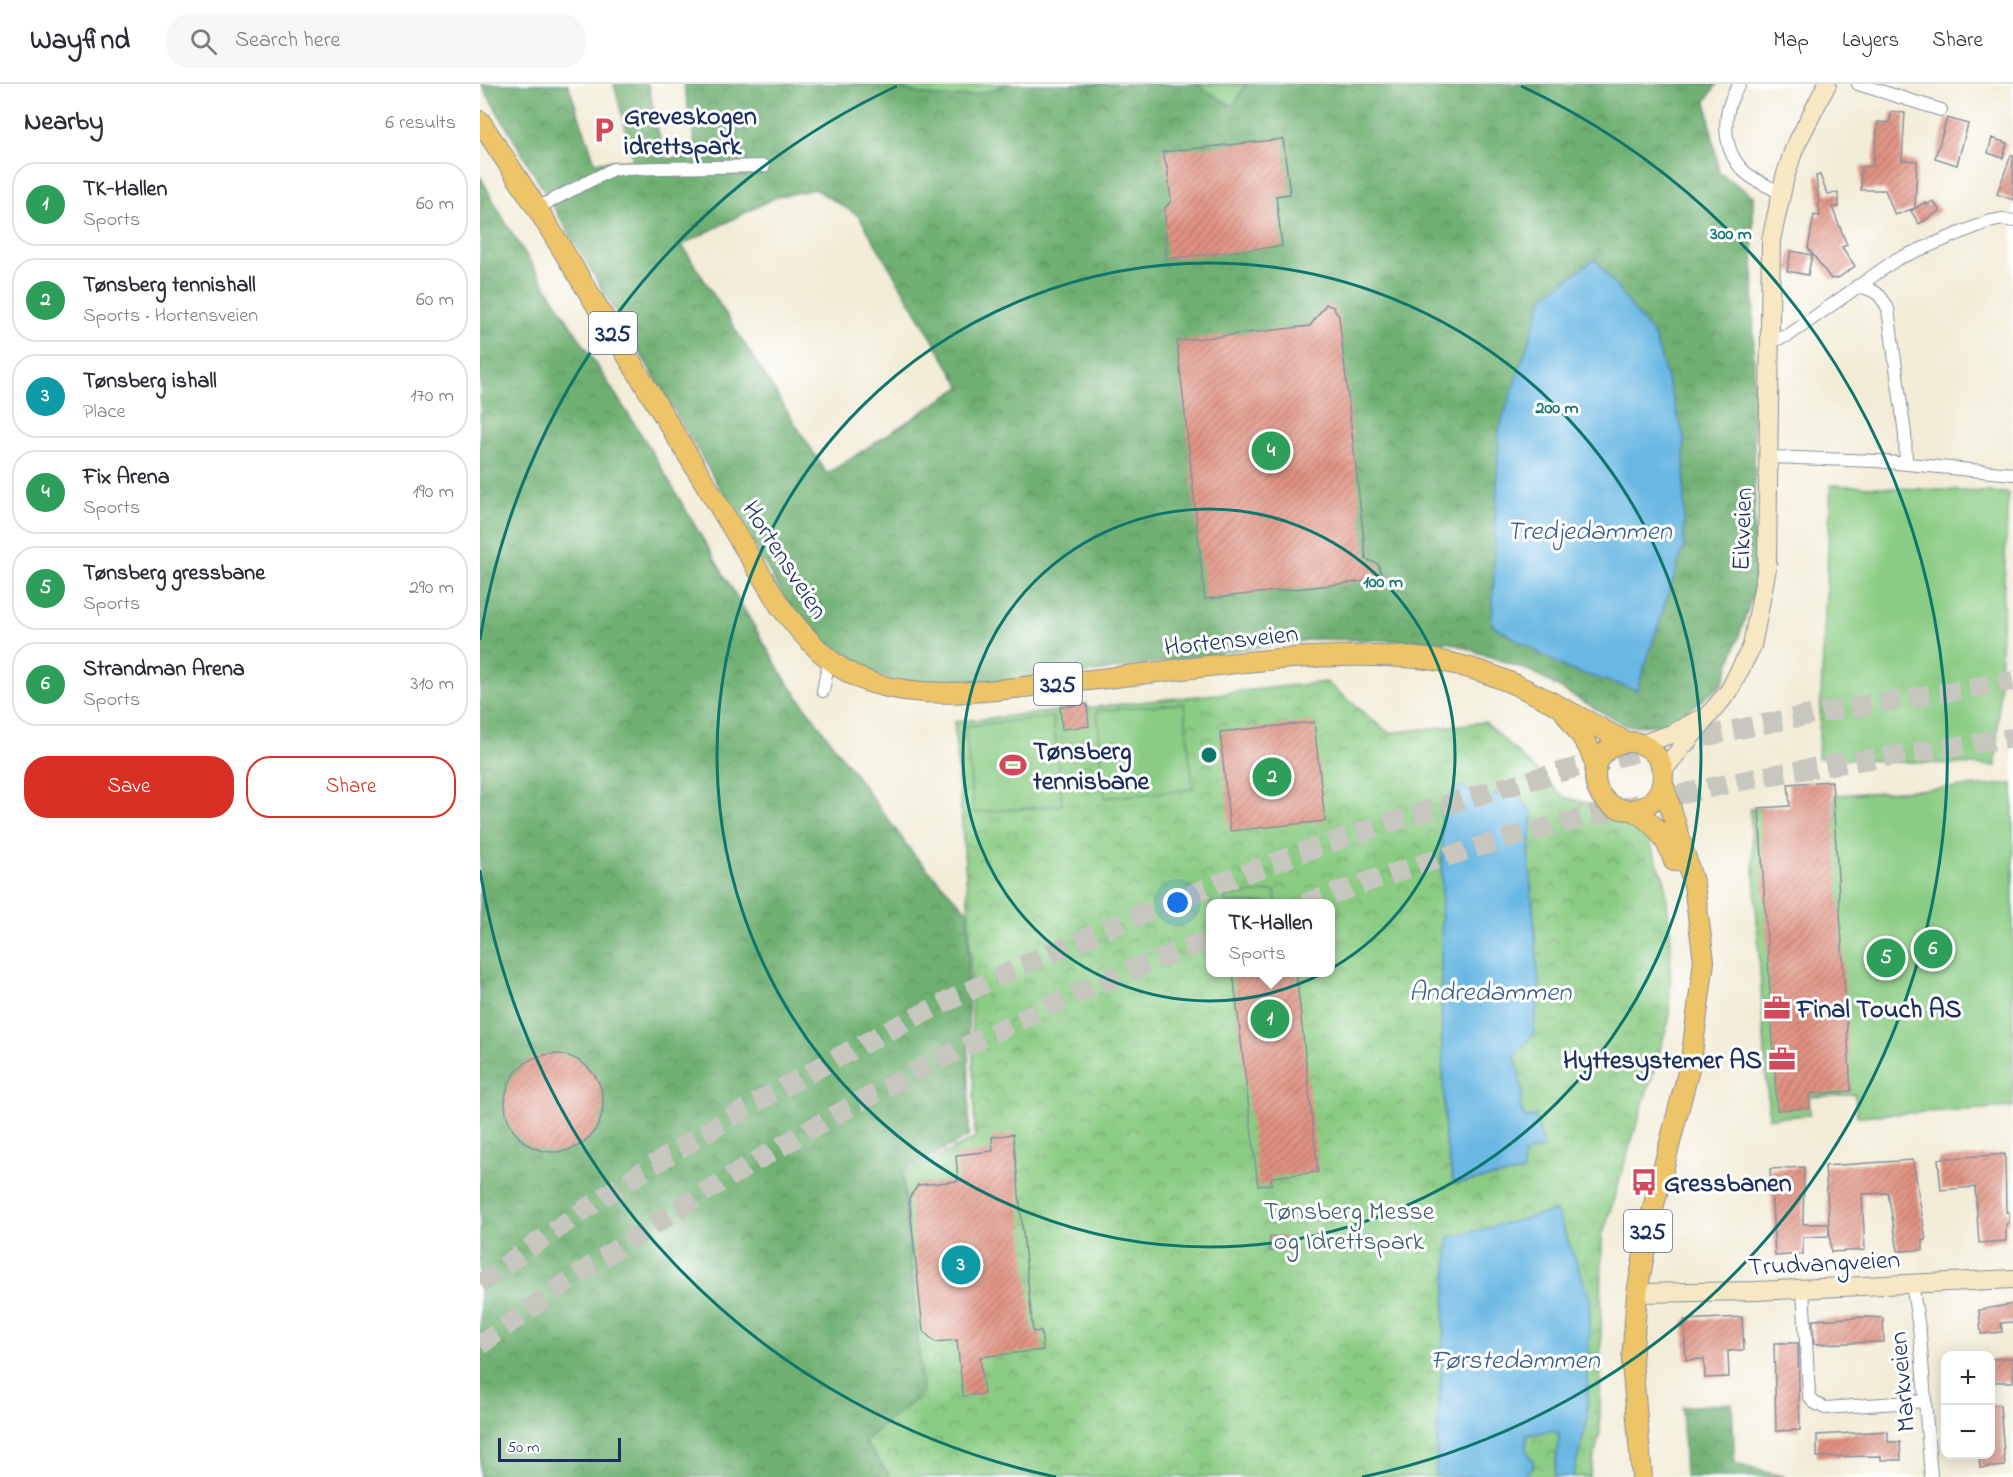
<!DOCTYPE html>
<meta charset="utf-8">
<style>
:root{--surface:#fff;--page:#f7f7f7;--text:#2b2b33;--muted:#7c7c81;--line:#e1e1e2;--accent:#d93025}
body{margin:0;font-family:"Indie Flower",sans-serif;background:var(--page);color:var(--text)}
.controls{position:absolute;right:18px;bottom:18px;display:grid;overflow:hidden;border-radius:12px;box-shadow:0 3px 15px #0003}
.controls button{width:54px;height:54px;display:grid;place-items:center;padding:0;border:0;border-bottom:2px solid var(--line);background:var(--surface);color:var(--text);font:30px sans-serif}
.scale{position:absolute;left:18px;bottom:15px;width:123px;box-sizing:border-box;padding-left:6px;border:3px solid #1b2f5e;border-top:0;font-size:16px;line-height:21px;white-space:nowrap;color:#1b2f5e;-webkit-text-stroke:4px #fff;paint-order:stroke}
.you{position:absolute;left:698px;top:819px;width:21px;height:21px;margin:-15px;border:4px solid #fff;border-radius:50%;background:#1a73e8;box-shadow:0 0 0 9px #1a73e833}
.badge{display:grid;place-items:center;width:39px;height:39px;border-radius:50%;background:var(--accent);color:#fff;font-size:20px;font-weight:700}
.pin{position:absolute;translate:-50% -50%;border:3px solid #fff;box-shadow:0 2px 6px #0006}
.popup{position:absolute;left:726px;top:815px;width:129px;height:78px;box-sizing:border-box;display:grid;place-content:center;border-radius:12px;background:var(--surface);filter:drop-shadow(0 2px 4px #0005);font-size:20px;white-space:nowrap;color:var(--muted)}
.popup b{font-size:22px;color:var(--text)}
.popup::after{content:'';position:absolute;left:50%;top:100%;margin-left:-12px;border:12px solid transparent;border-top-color:var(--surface)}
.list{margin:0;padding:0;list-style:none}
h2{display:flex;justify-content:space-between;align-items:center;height:78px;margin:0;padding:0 24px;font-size:26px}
h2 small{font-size:20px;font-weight:400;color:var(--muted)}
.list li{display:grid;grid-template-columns:39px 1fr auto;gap:18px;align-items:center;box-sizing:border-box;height:84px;margin:0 12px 12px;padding:0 12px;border:2px solid var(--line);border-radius:24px}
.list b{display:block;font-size:22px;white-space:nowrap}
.list p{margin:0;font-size:20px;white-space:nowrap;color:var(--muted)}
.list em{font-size:20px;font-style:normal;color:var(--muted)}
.actions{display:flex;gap:12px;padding:18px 24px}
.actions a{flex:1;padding:14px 0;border:2px solid var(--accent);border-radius:24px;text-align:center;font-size:21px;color:var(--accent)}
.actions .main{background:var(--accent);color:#fff}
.icon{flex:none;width:33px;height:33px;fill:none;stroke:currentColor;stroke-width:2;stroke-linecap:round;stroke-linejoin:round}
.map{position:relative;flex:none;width:1533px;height:1393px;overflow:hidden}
header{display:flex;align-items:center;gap:36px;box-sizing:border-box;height:84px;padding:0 30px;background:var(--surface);border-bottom:2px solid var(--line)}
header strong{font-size:28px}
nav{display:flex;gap:33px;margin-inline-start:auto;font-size:21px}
.search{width:420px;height:54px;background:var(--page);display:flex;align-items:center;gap:15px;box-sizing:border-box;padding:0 21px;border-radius:24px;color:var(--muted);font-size:22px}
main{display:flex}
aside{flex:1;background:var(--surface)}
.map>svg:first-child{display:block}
</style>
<header>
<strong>Wayfind</strong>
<div class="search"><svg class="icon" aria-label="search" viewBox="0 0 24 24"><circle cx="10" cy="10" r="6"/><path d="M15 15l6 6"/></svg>Search here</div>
<nav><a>Map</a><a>Layers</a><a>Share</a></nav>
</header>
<main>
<aside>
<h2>Nearby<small>6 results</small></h2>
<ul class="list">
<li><span class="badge" style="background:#2e9e5b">1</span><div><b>TK-Hallen</b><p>Sports</p></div><em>60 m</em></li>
<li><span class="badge" style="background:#2e9e5b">2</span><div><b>Tønsberg tennishall</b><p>Sports · Hortensveien</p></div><em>60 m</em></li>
<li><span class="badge" style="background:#0f9aa8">3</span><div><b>Tønsberg ishall</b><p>Place</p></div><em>170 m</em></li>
<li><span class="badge" style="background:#2e9e5b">4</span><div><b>Fix Arena</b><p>Sports</p></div><em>190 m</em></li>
<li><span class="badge" style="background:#2e9e5b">5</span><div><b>Tønsberg gressbane</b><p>Sports</p></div><em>290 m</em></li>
<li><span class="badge" style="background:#2e9e5b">6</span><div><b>Strandman Arena</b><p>Sports</p></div><em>310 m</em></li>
</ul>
<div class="actions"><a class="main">Save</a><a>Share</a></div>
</aside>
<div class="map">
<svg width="1533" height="1393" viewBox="0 0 1533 1393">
<defs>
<pattern id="forest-crowns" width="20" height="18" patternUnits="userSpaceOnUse" patternTransform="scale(1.5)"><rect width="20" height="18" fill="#70b072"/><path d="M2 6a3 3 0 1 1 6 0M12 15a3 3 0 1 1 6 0" fill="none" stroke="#5b9061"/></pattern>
<pattern id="park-crowns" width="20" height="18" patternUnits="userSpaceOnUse" patternTransform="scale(1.5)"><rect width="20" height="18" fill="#8bcc84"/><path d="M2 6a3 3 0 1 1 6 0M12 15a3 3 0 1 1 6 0" fill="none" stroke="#71a66f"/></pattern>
<pattern id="building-hatch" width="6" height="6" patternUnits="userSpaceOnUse" patternTransform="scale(1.5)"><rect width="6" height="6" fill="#e09180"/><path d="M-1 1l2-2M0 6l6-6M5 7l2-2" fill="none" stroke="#b5776c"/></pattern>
</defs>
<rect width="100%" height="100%" fill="#fff"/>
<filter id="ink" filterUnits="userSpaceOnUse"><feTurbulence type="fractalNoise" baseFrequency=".0167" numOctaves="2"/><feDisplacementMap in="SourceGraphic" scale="12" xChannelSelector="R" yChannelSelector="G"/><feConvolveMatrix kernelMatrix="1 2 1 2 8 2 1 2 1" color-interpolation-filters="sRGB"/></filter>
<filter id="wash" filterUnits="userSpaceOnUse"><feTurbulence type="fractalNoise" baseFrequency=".008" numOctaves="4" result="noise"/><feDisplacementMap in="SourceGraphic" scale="24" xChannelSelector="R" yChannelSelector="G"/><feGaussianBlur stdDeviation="1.35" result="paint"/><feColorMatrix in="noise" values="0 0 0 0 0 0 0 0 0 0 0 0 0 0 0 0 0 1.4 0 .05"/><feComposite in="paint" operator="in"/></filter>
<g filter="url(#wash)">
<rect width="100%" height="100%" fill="#f2ecd7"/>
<path fill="url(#forest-crowns)" stroke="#467068" stroke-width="1.5" fill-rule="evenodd" d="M1 0H88L115 78 153 76 134 0H168L184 74 217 72 204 0H411C451 18 488 17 527 0H1237L1226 17 1239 88 1273 112 1275 504 1243 600 1189 641 1146 642 1050 587 969 558 835 555 575 594 442 606 374 583 313 528ZM335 105 379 132 481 303 347 390 202 161 296 113Z
M0 92 28 143 166 358 305 595 435 772 488 828 489 1052 422 1088 443 1309 384 1357 411 1393H0Z
M1252 1319 1255 1380 1306 1393H1205L1202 1323Z"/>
<path fill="url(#park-crowns)" stroke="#537e71" stroke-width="1.5" fill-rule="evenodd" d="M846 598 909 649 1005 638 1084 713 1132 726 1165 748 1185 797 1191 857 1189 936 1122 1153 1120 1349 1109 1393H411L384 1357 443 1309 423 1091 495 1054 489 831 474 638ZM730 820H850V888H730Z"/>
<path fill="#8bcc84" stroke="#537e71" stroke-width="1.5" d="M411 0H527C488 17 451 18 411 0Z
M715 0H766L753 22Z
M1351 401 1528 409 1516 682 1338 674Z
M704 619 713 705 625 714 617 627Z
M573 633 582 721 494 729 485 642Z
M1533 700V1023L1377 1032 1375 1010 1329 1013 1330 1031 1289 1034 1270 725 1301 723 1302 738 1356 735 1355 711Z
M795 807 796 819H746L745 812Z"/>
<path fill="#69b7e3" stroke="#4273a0" stroke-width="1.5" d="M1115 175 1175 254 1204 353V462L1157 606 1087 585 1012 541 1019 346 1064 212Z
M1030 701 1053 730 1049 773 1059 903 1053 951 1035 971 1043 1009 1040 1021 1045 1034 1056 1033 1063 1064 1043 1070V1088L974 1100 965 1055 961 915 962 718 982 702 1004 718Z
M1076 1127 1110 1213 1107 1337 1093 1393H1074L1079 1354 1078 1349 1071 1347 1047 1351 1046 1365 1054 1380 1045 1393H955L969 1153Z"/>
<g id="blocks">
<path fill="url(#building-hatch)" d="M1411 28 1425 29 1422 76 1437 77 1435 124 1415 131 1405 106H1381V83L1393 82 1398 38 1410 39Z
M1467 34 1488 40 1477 81 1455 74Z
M1512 54 1527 59 1523 74 1508 69Z
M803 55 810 110 796 112 802 162 686 175 685 124 691 117 687 83 682 68Z
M1531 71H1533V116L1517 110Z
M1340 91 1347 110 1358 109 1359 123H1352L1367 161 1362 163 1375 182 1358 194 1351 195 1328 164 1334 131 1340 132 1336 92Z
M1453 117 1460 127 1439 140 1431 127 1445 118 1447 121Z
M1311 167 1332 171 1328 191 1307 187Z
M846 220 853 223 859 232 886 475 898 480 901 490 895 496 725 515 697 257 830 242Z
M607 620 609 642 582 645 580 623Z
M834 638 845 737 750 747 740 648Z
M1352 697 1371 1007 1329 1010 1330 1024 1297 1026 1279 724 1310 722 1308 700Z
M753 888H816L838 1088 791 1093 792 1100 778 1102Z
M25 1019a49 49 0 1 1 98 0a49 49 0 1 1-98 0Z
M533 1050 553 1248 561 1247 563 1266 500 1273 504 1310 483 1312 477 1256 455 1258 443 1247 429 1114 438 1101 478 1097 476 1071 513 1067 512 1053Z
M1525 1070 1526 1128H1529V1139L1526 1140V1157L1499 1159 1495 1103 1461 1106 1458 1075Z
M1433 1076 1446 1156H1443V1166L1418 1167 1408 1109 1382 1110 1385 1166 1351 1168 1345 1082Z
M1324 1083 1323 1140H1349V1152L1323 1153V1170L1295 1172 1290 1085Z
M790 1152 806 1153 805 1167H789Z
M1533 1220V1238L1521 1239 1522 1248 1501 1250 1499 1226Z
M1262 1233 1264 1266 1248 1267 1249 1293 1225 1294 1224 1275 1206 1276 1204 1236Z
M1386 1233 1403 1234 1404 1258 1334 1260 1333 1236Z
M1294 1259H1318L1320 1346 1296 1347Z
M1533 1274V1298H1510V1275Z
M1510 1321H1520L1525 1382 1500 1384 1499 1371H1510Z
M1408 1347V1358H1420L1421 1376H1401V1372L1337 1373V1351Z"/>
</g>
</g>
<g filter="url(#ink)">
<use href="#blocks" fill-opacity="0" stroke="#868e9a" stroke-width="1.5"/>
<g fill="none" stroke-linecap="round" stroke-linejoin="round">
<path stroke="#c7c6bf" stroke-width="20" stroke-dasharray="20 10" stroke-linecap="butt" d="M824 820C962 770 1104 731 1247 700 1341 680 1438 669 1533 654
M0 1200C296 979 649 815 1002 710 1098 682 1196 657 1294 638 1373 622 1453 611 1533 597
M0 1261C220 1098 473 953 730 855"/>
<defs>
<path id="minor" d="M1260 0C1242 24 1241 61 1261 84 1270 95 1288 102 1301 109
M1378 0 1461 26
M57 124 133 85 284 82
M1377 202C1394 205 1401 210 1408 225L1425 350 1426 379
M1289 258 1309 251 1417 175 1507 138 1523 135 1533 137
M1289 373 1396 377 1533 390
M343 607 347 586 353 577
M1432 1200 1440 1251 1451 1393
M1323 1205 1329 1311 1333 1318 1345 1324 1445 1317"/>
<path id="secondary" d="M1163 660 1194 649 1220 635
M1183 686 1249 607 1272 562 1287 484 1291 156 1305 93 1314 65 1347 0
M1157 1209 1276 1207 1533 1195"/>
<path id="primary" d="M0 37 57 124 300 522C325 554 352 586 392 599 451 617 513 606 572 600 691 589 818 564 937 574 1014 580 1079 623 1146 658
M1084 627 1108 662 1116 682
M1115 692a34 34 0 1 1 68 0a34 34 0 1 1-68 0Z
M1153 726C1174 739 1186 753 1194 777
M1162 1393 1152 1277 1157 1209 1171 1132 1211 977 1224 877 1214 801 1183 699"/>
</defs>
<use href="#minor" stroke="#868e9a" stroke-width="14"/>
<use href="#secondary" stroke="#868e9a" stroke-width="20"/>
<use href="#primary" stroke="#868e9a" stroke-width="22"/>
<use href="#minor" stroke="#fff" stroke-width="12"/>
<use href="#secondary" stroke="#f8e7c3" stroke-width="18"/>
<use href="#primary" stroke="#eec469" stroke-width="20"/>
</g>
</g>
<g fill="none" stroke="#0f766e" stroke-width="3">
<circle cx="729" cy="671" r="246"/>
<circle cx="729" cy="671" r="492"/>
<path d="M576 1393A738 738 0 0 1 0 786M0 556A738 738 0 0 1 417 2M1041 2A738 738 0 0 1 882 1393"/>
</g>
<defs>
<symbol id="parking-bare" viewBox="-9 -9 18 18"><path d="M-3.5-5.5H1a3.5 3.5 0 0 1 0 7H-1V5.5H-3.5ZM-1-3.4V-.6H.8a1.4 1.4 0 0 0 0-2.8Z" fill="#d1495b" stroke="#fff" stroke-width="2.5" paint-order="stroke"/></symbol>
<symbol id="stadium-bare" viewBox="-9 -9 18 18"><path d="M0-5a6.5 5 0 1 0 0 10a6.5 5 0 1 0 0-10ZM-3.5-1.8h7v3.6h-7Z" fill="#d1495b" stroke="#fff" stroke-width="2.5" paint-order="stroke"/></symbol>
<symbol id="office-bare" viewBox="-9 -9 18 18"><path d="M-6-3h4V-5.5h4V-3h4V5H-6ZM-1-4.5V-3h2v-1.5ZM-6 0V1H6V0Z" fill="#d1495b" stroke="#fff" stroke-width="2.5" paint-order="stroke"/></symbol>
<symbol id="bus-bare" viewBox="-9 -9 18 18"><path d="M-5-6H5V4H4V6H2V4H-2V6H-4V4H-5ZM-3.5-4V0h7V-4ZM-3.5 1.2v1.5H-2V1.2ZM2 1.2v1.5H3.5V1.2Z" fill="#d1495b" stroke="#fff" stroke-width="2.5" paint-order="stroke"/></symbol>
</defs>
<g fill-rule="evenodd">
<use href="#parking-bare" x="105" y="27" width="38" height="38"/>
<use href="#stadium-bare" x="514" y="662" width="38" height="38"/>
<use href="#office-bare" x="1278" y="905" width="38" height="38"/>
<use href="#office-bare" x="1283" y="956" width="38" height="38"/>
<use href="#bus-bare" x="1145" y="1079" width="38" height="38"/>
</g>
<g text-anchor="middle" stroke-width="6" stroke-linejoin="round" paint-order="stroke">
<g fill="#fff" stroke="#5f6d8e" stroke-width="1.5">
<rect x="109" y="228" width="48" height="42" rx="4.5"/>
<rect x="554" y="579" width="48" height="42" rx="4.5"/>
<rect x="1144" y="1126" width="48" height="42" rx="4.5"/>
</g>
<g font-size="24" font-weight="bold" fill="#1b2f5e">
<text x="133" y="257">325</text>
<text x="578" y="608">325</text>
<text x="1168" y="1155">325</text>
</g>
<g font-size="26" font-weight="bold" fill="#1b2f5e" stroke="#fff" text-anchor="start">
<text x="144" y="40">Greveskogen<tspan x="144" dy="30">idrettspark</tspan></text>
<text x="553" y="675">Tønsberg<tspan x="553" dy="30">tennisbane</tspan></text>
<text x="1317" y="933">Final Touch AS</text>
<text x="1282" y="984" text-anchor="end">Hyttesystemer AS</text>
<text x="1184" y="1107">Gressbanen</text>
</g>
<g font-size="26" fill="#1b2f5e" stroke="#fff">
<text transform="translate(1261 445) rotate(-88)" y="9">Eikveien</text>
<text transform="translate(306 475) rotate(57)" y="9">Hortensveien</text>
<text transform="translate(751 555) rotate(-6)" y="9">Hortensveien</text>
<text transform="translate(1344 1178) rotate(-3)" y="9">Trudvangveien</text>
<text transform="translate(1421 1298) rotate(-95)" y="9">Markveien</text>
</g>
<g font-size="26" fill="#3d5e69" stroke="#fff">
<text x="869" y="1135">Tønsberg Messe<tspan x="869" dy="30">og Idrettspark</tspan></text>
</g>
<g font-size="27" font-style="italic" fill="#365f8d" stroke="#fff">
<text x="1109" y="455">Tredjedammen</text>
<text x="1010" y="916">Andredammen</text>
<text x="1035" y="1284">Førstedammen</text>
</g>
</g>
<circle cx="729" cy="671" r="9" fill="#0f766e" stroke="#fff" stroke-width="3"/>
<g font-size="18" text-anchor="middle" font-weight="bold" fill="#0f766e" stroke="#fff" stroke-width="6" stroke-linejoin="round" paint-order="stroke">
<text x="1251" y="155">300 m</text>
<text x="1077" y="329">200 m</text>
<text x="903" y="503">100 m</text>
</g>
</svg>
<div class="controls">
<button>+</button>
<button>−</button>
</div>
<div class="scale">50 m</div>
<div class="you"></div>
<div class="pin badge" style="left:790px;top:935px;background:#2e9e5b">1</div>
<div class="popup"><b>TK-Hallen</b>Sports</div>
<div class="pin badge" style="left:792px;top:693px;background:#2e9e5b">2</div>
<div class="pin badge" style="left:481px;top:1181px;background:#0f9aa8">3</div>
<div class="pin badge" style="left:791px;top:367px;background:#2e9e5b">4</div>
<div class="pin badge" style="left:1406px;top:874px;background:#2e9e5b">5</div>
<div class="pin badge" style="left:1453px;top:865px;background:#2e9e5b">6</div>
</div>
</main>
